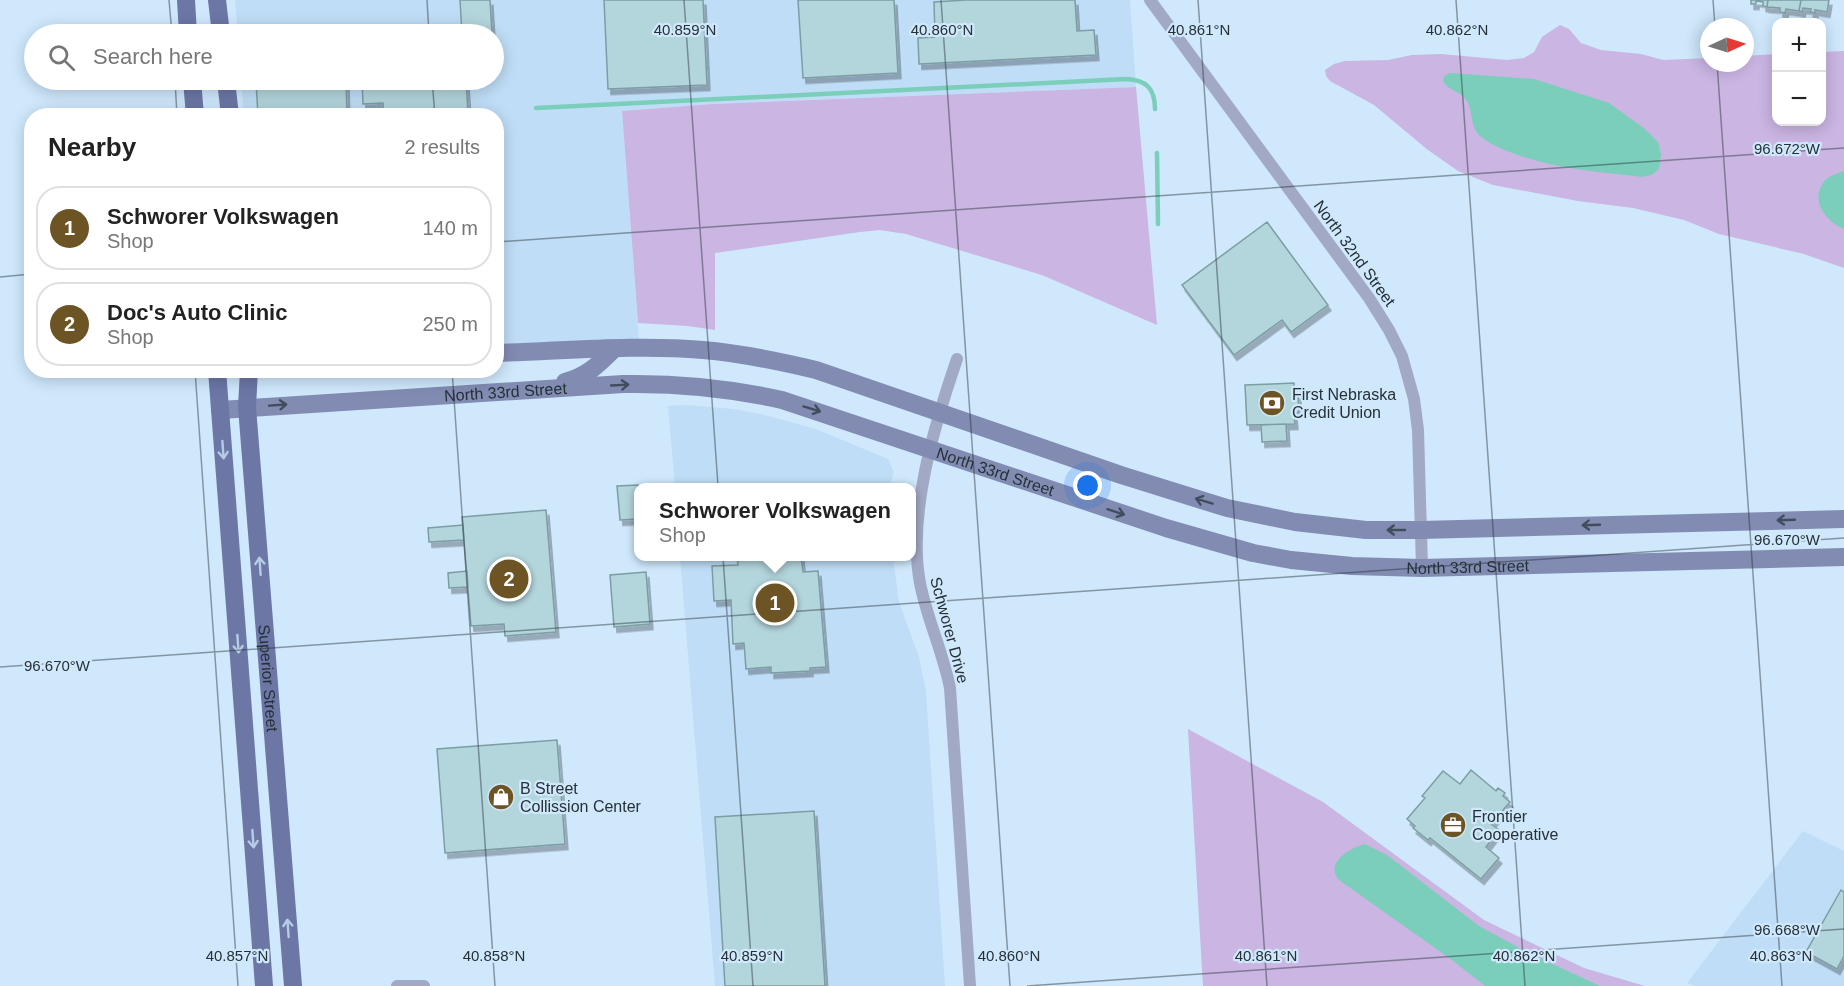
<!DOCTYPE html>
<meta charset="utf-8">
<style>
:root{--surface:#fff;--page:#f6f6f6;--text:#222;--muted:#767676;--line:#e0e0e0;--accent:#6d5425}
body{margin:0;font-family:Arial,sans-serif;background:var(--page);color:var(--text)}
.controls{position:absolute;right:18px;top:18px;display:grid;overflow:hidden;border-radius:12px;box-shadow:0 3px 15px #0003}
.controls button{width:54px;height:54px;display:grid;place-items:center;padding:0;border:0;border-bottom:2px solid var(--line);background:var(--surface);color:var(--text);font:30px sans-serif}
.compass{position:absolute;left:1700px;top:18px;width:54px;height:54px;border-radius:50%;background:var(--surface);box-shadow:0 3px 15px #0003;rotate:86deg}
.you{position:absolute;left:1088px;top:486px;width:21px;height:21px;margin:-15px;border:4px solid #fff;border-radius:50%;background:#1a73e8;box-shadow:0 0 0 9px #1a73e833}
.badge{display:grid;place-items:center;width:39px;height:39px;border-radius:50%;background:var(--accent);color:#fff;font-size:20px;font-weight:700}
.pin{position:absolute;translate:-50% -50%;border:3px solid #fff;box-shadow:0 2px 6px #0006}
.popup{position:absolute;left:634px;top:483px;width:282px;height:78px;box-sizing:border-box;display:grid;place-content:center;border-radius:12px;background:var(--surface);filter:drop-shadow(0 2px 4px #0005);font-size:20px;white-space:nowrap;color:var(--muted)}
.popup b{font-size:22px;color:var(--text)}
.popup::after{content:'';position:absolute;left:50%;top:100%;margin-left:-12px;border:12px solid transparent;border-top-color:var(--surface)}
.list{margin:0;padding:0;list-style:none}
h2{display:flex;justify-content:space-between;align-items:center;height:78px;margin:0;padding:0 24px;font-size:26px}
h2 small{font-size:20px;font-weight:400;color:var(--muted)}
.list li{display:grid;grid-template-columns:39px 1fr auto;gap:18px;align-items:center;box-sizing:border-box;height:84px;margin:0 12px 12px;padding:0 12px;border:2px solid var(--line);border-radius:24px}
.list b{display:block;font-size:22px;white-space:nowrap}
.list p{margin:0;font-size:20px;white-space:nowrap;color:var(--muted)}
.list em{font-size:20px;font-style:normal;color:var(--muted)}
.icon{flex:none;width:33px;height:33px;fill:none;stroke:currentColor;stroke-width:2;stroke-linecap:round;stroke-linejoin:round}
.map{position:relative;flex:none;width:1844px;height:986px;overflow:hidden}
.search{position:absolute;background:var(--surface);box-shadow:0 3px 15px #0003;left:24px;top:24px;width:480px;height:66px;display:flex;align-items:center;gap:15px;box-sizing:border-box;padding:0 21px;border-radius:33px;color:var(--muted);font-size:22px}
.panel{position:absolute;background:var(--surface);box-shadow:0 3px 15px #0003;left:24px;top:108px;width:480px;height:270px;border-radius:24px}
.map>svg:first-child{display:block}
</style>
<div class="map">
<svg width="1844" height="986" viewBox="0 0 1844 986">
<defs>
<filter id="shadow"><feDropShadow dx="3" dy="5.5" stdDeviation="0" flood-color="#0004"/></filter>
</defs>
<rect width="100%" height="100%" fill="#cfe8fc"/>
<path fill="#bfddf6" d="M235 0H1130L1136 87 712 104 622 111 639 341 497 347 496 116 244 115 241 80H494V34H238Z
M687 405 733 409 761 414 816 429 888 459 894 472 889 487H675L668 406Z
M680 557H893L899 602 919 657 926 691 945 986H715Z
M1803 831 1844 851V986H1695L1687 983Z"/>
<path fill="#cab5e3" d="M1560 25 1569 29 1581 43 1601 50 1641 54 1663 60 1709 58V63H1745V56L1776 54V122H1822V52L1844 51V268L1804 254 1719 234 1684 220 1633 208 1578 201 1493 185 1458 171 1428 150 1374 105 1330 81 1326 76 1325 70 1334 64 1345 61 1388 60 1412 55 1441 54 1507 60 1524 58 1534 52 1542 37Z
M1136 87 1157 325 1042 275 906 234 880 230 860 232 715 253V330L688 326 638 323 622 111 712 104Z
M1188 729 1323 802 1484 920 1584 968 1645 986H1203Z"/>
<path fill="#7aceba" d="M1450 73 1534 79 1609 103 1645 129 1658 142 1661 154 1659 169 1651 175 1642 177C1594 171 1553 169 1507 151 1498 147 1486 142 1479 135 1470 126 1473 111 1467 101 1461 91 1448 91 1443 81L1444 76Z
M1844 171V229C1827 222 1810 202 1823 183 1827 176 1837 174 1844 171Z
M1365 844 1387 855 1479 926 1529 953 1600 986H1485L1452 960 1339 880C1324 863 1350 848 1365 844Z"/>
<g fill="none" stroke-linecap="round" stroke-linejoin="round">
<path stroke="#7aceba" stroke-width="4.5" d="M536 108 1126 79C1146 80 1155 88 1155 109
M1157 153 1158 224"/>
</g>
<path fill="#b3d5dc" stroke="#7c9da3" stroke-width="1.5" filter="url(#shadow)" d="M460 0H490L492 34H462Z
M604 0H703L707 85 608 89Z
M798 0H894L898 73 803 78Z
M966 0H1075L1077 31 1094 30 1096 55 919 64 918 38 935 37 934 2Z
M1751 0H1768L1767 7 1763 6V2L1756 1V4H1751Z
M1768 0H1801L1799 11 1786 9 1785 13 1780 12V8L1767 7Z
M1801 0H1829L1827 12 1815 10V13L1810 12 1811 9 1803 8 1802 12 1799 11Z
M294 80H346L347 116H258L256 81Z
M362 80H466L468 113 384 116 383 103 363 104Z
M1267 222 1328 305 1291 332 1282 320 1234 355 1182 285Z
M1294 383V394H1298L1299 412 1294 413 1295 424 1247 425 1245 385Z
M1286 424 1287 441 1262 442 1261 425Z
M638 485V519L620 520 617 486Z
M546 510 556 632 505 636 504 624 471 626 462 517Z
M463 525 464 540 429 542 428 528Z
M737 556H801L803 572 818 571 826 667 810 668V671L771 673V667L746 669 744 643 733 644 731 600 714 601 712 566 738 565Z
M467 571 468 587 449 588 448 573Z
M646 572 650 624 614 627 610 575Z
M557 740 565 844 445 853 437 749Z
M1471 770 1496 791 1498 788 1505 793 1503 796 1510 802 1491 824 1499 830 1486 847 1499 858 1481 879 1430 838 1428 840 1413 828 1415 826 1407 819 1425 798 1422 796 1443 771 1460 784Z
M814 811 825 986H725L715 817Z
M1841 890 1844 892V956L1837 969 1806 952Z"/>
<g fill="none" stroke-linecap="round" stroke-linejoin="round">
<path stroke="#a2a9c4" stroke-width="12" d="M1150 0 1369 298 1389 330 1402 356 1414 399 1418 430 1422 568
M957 359C935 423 907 515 920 583 927 619 943 652 950 688L970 986
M397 986H424"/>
<g stroke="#828cb3" stroke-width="18">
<path d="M496 353C565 351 635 344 703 350 741 353 778 361 816 370L1121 475 1227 508 1295 522 1366 530H1421L1844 519"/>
<path d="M565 382C587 376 598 365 614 349"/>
<path id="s1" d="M220 410 623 384C678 383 729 388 782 400L1166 528 1253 553 1291 560 1352 566 1422 568 1844 557"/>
</g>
<g stroke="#6c77a6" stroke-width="18">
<path d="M186 0 188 34"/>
<path d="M217 0 221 34"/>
<path d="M192 80 195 116"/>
<path d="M226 80 230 116"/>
<path d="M217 370 264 986"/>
<path id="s2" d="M249 370 247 407 293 986"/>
</g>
</g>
<defs><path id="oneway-shaft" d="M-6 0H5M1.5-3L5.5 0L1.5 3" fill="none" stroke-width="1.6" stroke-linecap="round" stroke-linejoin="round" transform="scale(1.5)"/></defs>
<g stroke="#424c5c">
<use href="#oneway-shaft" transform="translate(620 385) rotate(-3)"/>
<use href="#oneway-shaft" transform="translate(278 405) rotate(-4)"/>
<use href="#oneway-shaft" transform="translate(812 409) rotate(17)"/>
<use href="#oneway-shaft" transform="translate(1204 501) rotate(-163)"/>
<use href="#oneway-shaft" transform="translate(1116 512) rotate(18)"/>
<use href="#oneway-shaft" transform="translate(1786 520) rotate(178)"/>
<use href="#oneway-shaft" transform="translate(1591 525) rotate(178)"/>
<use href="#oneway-shaft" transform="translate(1396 530) rotate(-180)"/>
</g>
<g stroke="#b6cce6">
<use href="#oneway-shaft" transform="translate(223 450) rotate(86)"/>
<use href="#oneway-shaft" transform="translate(260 566) rotate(-94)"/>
<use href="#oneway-shaft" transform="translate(238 644) rotate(86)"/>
<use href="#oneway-shaft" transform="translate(253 839) rotate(86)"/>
<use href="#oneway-shaft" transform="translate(288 928) rotate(-94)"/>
</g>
<path fill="none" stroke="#263037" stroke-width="1.5" stroke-opacity="0.45" d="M169 0 172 34M427 0 429 34M684 0 753 986M941 0 1010 986M1198 0 1267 986M1456 0 1525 986M1713 0 1715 27M1717 63 1782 986M175 80 177 116M432 80 435 116M496 242 1844 148M0 277 32 274M195 370 238 986M452 370 495 986M0 667 1844 538M1027 986 1844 929"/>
<defs>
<symbol id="bank-disc" viewBox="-11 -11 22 22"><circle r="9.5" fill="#6d5425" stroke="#cfe8fc"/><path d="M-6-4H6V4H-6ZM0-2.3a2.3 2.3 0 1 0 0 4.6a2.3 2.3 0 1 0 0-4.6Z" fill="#fff"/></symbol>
<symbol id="shop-disc" viewBox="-11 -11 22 22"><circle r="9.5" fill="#6d5425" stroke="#cfe8fc"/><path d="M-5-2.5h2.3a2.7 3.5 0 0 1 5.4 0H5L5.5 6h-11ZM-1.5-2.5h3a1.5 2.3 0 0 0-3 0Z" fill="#fff"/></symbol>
<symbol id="office-disc" viewBox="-11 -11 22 22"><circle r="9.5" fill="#6d5425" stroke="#cfe8fc"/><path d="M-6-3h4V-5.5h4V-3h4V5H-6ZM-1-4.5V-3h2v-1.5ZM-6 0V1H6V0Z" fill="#fff"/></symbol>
</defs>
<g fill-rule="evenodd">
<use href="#bank-disc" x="1257" y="388" width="30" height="30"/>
<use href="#shop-disc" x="486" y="782" width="30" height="30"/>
<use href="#office-disc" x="1438" y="810" width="30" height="30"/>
</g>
<g text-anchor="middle" stroke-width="4.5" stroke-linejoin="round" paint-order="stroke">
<g font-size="16" fill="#263037" stroke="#cfe8fc">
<text transform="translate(1355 253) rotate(54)" y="6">North 32nd Street</text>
<text dy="6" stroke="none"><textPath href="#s1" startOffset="286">North 33rd Street</textPath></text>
<text dy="6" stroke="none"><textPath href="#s1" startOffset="789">North 33rd Street</textPath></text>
<text dy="6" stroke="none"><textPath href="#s1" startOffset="1275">North 33rd Street</textPath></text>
<text transform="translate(950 630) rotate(75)" y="6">Schworer Drive</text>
<text dy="6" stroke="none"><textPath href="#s2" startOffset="309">Superior Street</textPath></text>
</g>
<g font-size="16" fill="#263037" stroke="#cfe8fc" text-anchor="start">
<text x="1292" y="400">First Nebraska<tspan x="1292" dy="18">Credit Union</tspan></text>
<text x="520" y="794">B Street<tspan x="520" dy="18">Collission Center</tspan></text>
<text x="1472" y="822">Frontier<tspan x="1472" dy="18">Cooperative</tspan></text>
</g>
</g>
<g font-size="15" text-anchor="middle" fill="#263037" stroke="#cfe8fc" stroke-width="4.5" stroke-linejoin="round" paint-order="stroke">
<text x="685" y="35">40.859°N</text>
<text x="942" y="35">40.860°N</text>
<text x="1199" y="35">40.861°N</text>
<text x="1457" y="35">40.862°N</text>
<text x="1787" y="154">96.672°W</text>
<text x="1787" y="545">96.670°W</text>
<text x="57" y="671">96.670°W</text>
<text x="1787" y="935">96.668°W</text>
<text x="237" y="961">40.857°N</text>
<text x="494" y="961">40.858°N</text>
<text x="752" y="961">40.859°N</text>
<text x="1009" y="961">40.860°N</text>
<text x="1266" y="961">40.861°N</text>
<text x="1524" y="961">40.862°N</text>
<text x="1781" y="961">40.863°N</text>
</g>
</svg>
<div class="controls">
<button>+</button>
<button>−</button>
</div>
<svg class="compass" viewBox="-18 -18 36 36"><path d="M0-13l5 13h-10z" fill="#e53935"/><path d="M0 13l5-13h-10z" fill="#767676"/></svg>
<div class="you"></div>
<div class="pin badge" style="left:775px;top:603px">1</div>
<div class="popup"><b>Schworer Volkswagen</b>Shop</div>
<div class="pin badge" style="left:509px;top:579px">2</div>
<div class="search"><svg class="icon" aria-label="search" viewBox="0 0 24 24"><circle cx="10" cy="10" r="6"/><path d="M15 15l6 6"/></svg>Search here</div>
<section class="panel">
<h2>Nearby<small>2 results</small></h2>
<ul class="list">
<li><span class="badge">1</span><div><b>Schworer Volkswagen</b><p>Shop</p></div><em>140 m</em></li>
<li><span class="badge">2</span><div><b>Doc's Auto Clinic</b><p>Shop</p></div><em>250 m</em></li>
</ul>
</section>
</div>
